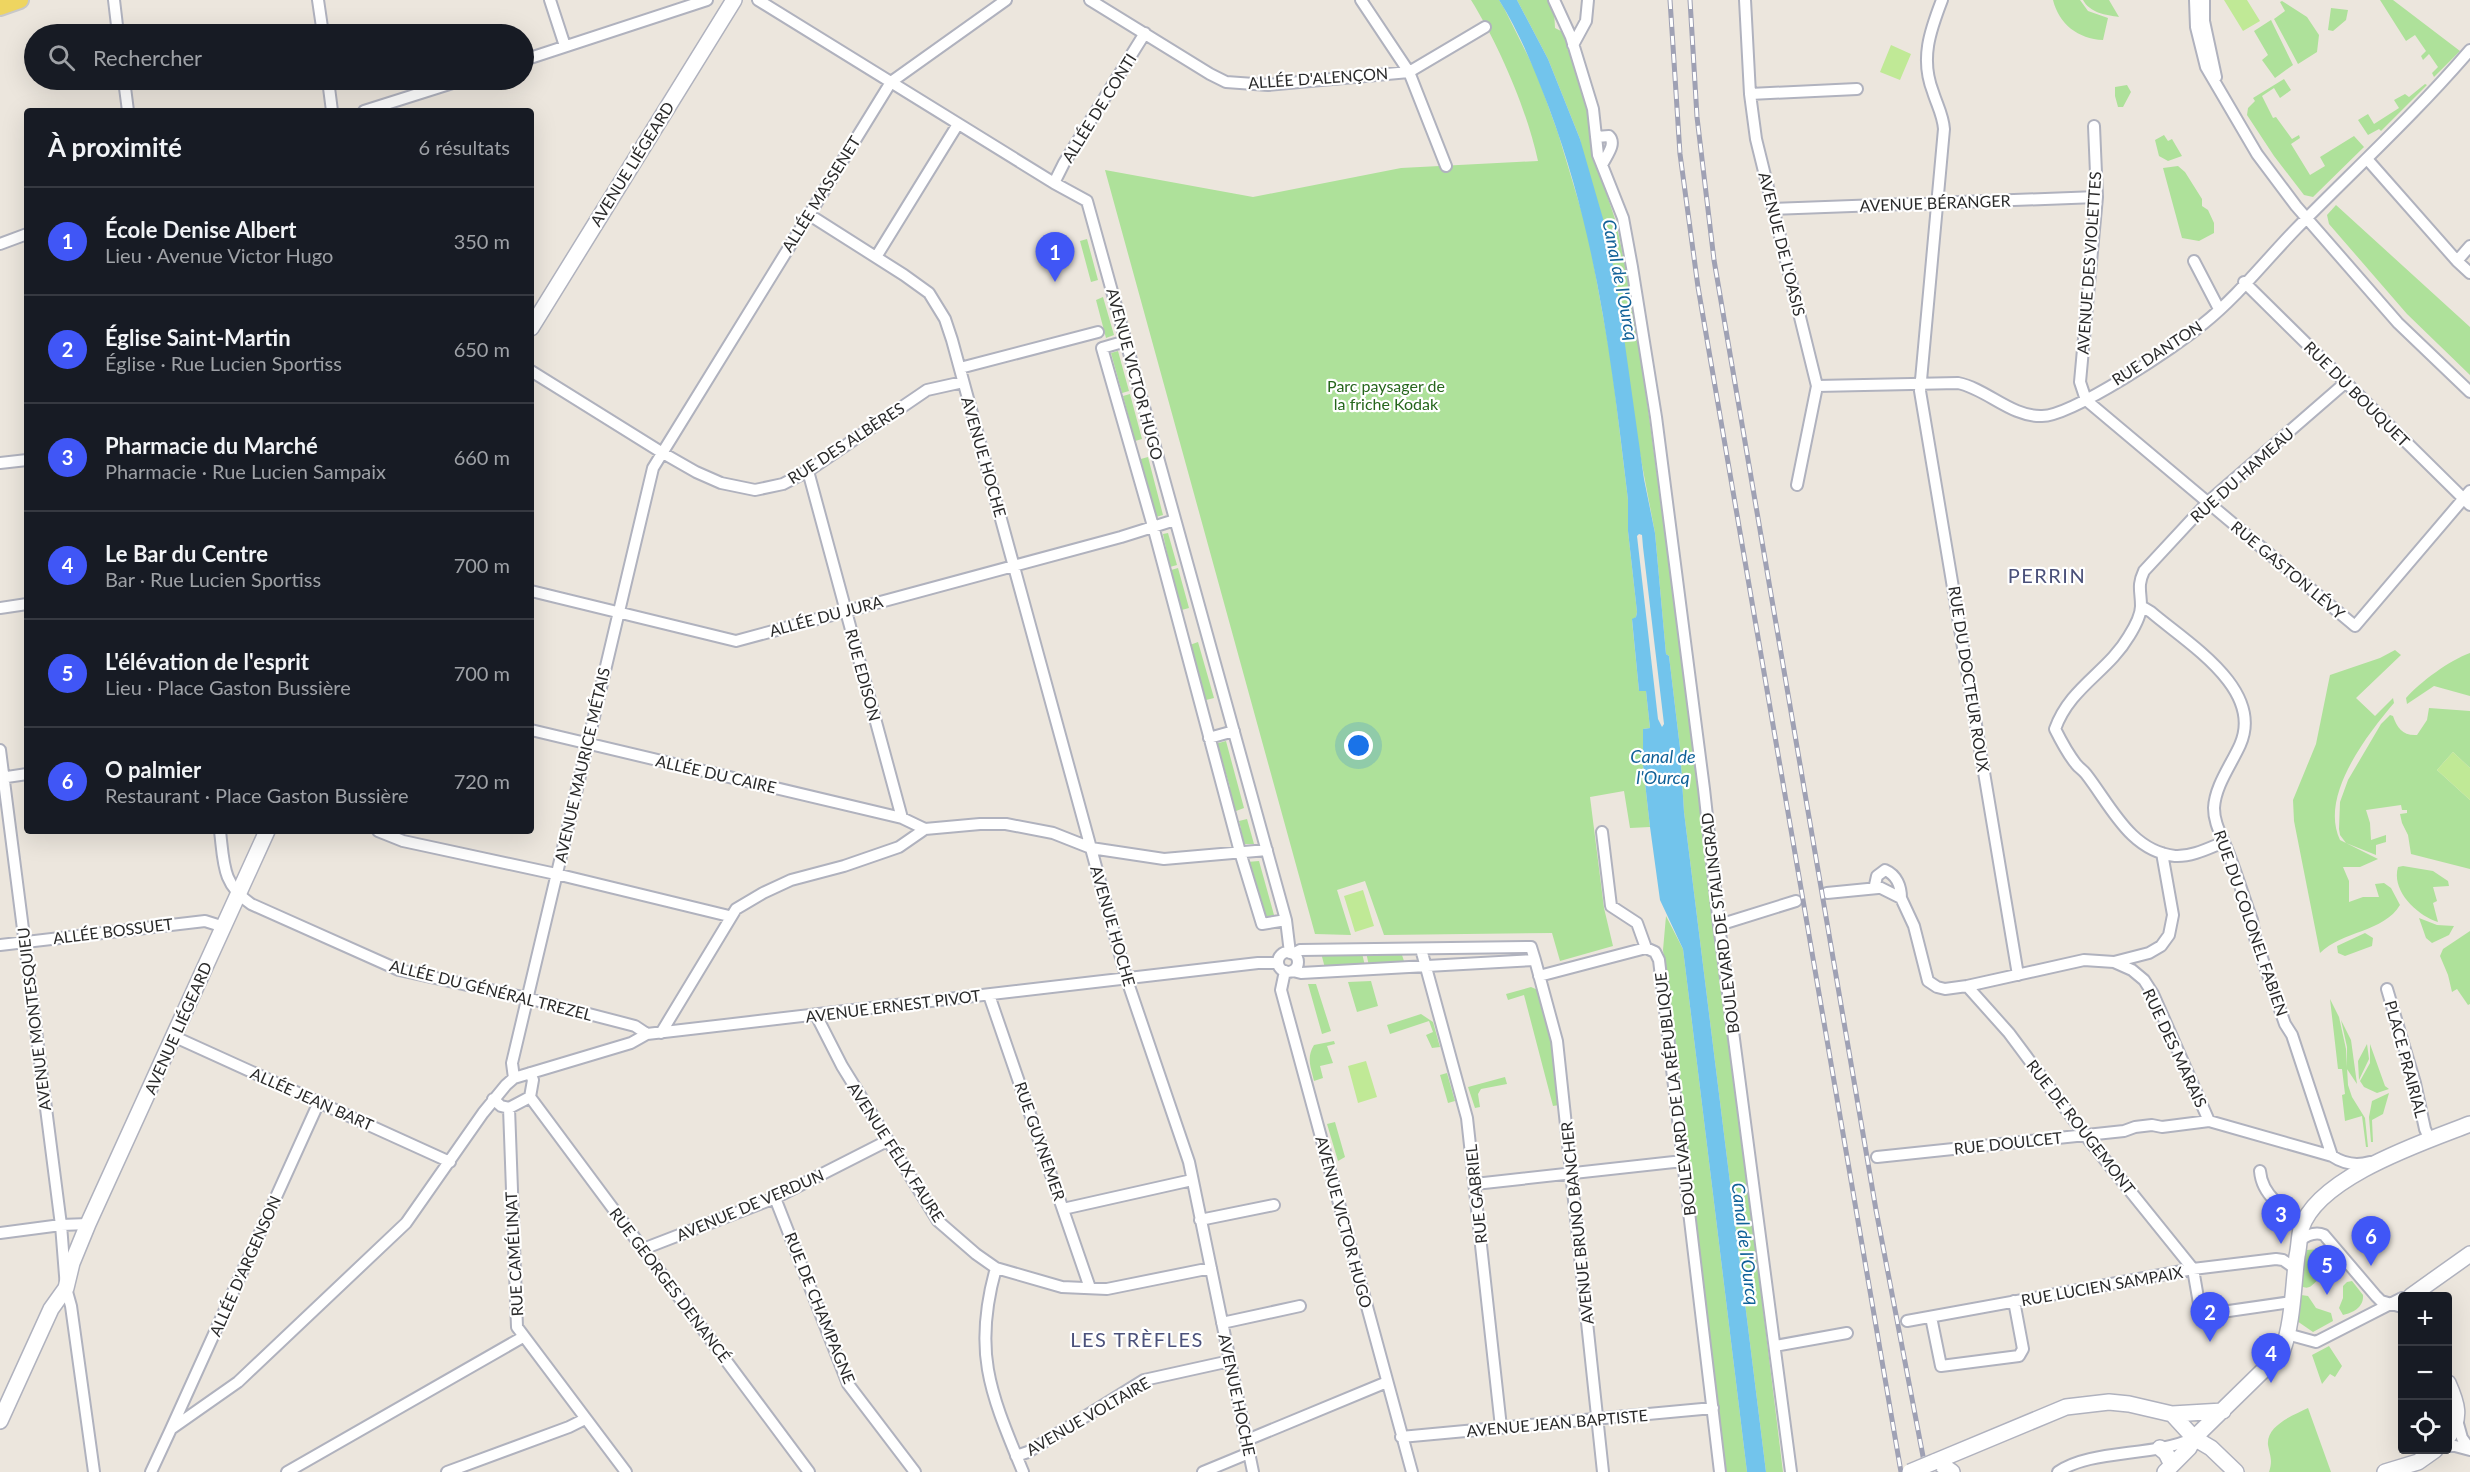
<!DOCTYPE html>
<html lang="fr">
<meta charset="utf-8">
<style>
:root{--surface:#171b24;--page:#242831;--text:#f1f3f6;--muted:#9ea1a6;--line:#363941;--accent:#4056f6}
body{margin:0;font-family:Lato,sans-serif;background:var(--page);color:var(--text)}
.controls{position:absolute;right:18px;bottom:18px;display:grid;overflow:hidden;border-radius:6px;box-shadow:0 6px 24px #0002}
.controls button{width:54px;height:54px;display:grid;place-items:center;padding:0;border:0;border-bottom:2px solid var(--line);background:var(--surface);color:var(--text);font:30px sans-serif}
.you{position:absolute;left:1359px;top:746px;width:21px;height:21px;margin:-15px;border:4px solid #fff;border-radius:50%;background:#1a73e8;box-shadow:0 0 0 9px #1a73e833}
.badge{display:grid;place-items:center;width:39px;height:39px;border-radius:50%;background:var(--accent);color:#fff;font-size:20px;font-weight:700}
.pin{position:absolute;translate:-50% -50px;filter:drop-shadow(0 2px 3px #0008)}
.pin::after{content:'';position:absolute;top:32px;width:21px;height:18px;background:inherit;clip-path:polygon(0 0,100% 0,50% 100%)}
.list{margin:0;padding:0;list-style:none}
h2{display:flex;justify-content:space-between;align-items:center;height:78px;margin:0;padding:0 24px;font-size:26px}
h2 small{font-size:20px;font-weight:400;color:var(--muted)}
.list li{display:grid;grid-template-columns:39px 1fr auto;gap:18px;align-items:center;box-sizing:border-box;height:108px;padding:0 24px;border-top:2px solid var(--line)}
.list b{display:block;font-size:22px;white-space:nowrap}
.list p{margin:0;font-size:20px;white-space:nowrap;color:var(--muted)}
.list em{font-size:20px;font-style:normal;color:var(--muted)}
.icon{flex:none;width:33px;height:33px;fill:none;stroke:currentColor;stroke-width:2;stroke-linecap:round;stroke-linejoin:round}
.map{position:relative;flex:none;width:2470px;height:1472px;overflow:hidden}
.search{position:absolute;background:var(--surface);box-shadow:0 6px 24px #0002;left:24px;top:24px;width:510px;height:66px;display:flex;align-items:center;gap:15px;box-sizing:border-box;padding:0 21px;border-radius:33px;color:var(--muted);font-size:22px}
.panel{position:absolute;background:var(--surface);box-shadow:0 6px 24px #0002;left:24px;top:108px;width:510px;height:726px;border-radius:6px}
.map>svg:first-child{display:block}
</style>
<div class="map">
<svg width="2470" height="1472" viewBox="0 0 2470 1472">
<rect width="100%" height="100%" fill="#ece6dd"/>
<path fill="#aee19a" d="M1471 0H1499L1504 8 1536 72 1558 133 1588 233 1611 360 1628 500V531L1637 612 1636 617 1632 620 1639 691H1646L1650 728 1643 729V765L1650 827 1630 828 1624 791 1590 797 1604 908 1613 946 1560 961 1552 933 1384 935 1365 881 1337 890 1351 935 1315 934 1105 170 1253 197 1401 168 1538 161C1527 110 1499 45 1471 0Z
M1517 0H1549L1554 9 1555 28 1565 33 1588 106 1599 171 1616 222 1635 313 1698 778 1783 1472H1766L1684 812 1680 748 1669 656 1666 654 1655 533 1580 139 1548 59Z
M2053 0H2080L2088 11 2108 18 2103 40C2078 39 2059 24 2053 0Z
M2083 0H2109L2119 17C2106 15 2090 13 2083 0Z
M2380 0H2393L2460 51 2434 77 2432 73 2438 67 2429 54 2423 60 2421 56 2426 51 2415 35 2406 41Z
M2282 1 2307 17 2319 35 2317 52 2298 64 2274 19 2285 11 2280 2Z
M2331 8 2348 10 2346 20 2333 31 2328 30Z
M2271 20 2293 65 2275 78 2262 60 2268 55 2254 31Z
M2284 79 2291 90 2280 98 2274 88 2262 96 2273 118 2276 117 2292 139 2299 135 2300 138 2291 144 2310 175 2325 166 2320 157 2354 136 2364 147 2313 197 2304 195 2274 156 2247 115 2248 108 2255 101 2253 98Z
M2425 84 2427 85 2381 131 2379 129 2368 135 2358 120 2368 114 2374 124 2399 108 2394 100 2405 94 2409 97Z
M2127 85 2131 92 2123 107H2118L2115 96V87Z
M2164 135 2168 141 2172 139 2182 156 2168 161 2159 156 2155 140Z
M2178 166 2185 172 2202 199V206L2208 210 2214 223V233L2199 241 2182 238 2163 168Z
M2336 205 2470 327V375L2407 314 2329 224 2327 215Z
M1087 239 1098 280 1091 282 1080 241Z
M1103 297 1114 335 1106 338 1096 300Z
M1118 351 1129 391 1122 393 1111 353Z
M1130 394 1142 439 1135 441 1136 448H1134L1130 435 1133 434 1123 396Z
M1148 457 1163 515 1156 517 1143 470H1139L1137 460Z
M1168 533 1177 565 1170 567 1163 534Z
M1178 568 1189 608 1178 611 1175 602 1179 601 1171 570Z
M1198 642 1214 698 1206 700 1193 655H1190L1187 646Z
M2395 650 2401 655 2356 698 2375 716 2393 698 2394 703C2367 735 2319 796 2340 840L2378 859 2360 867H2343L2349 881V902L2363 897H2379L2375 884 2384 883 2391 888 2400 905C2384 932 2342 931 2320 953L2294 821 2293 800 2316 744 2330 675 2380 658Z
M2470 653V696L2434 686 2407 704 2406 698C2420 682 2450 660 2470 653Z
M2429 708 2470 711V768L2453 752 2437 770 2470 800V869L2411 854 2408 835 2402 823 2400 814 2407 813V810H2402L2401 805 2366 810 2370 823 2371 840 2386 835V842L2376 845V855L2346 843 2340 835 2339 829 2340 802 2348 780 2381 724 2390 715 2393 716C2397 728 2403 736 2417 735L2427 720Z
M1226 741 1244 808 1236 811 1234 806 1232 807 1227 788 1230 787 1221 757H1218L1215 744Z
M1247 819 1254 844H1242L1238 830 1241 829 1239 821Z
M1259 861 1274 915 1266 917 1252 869 1249 870 1247 862Z
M2403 866 2433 871 2448 881 2449 886 2433 887 2437 901 2433 903 2438 922C2417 915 2391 891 2398 867Z
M1666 916 1683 949 1747 1472H1725L1663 950Z
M2419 918 2437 925 2454 926 2449 935 2432 943 2426 938Z
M2470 931V1004L2468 1005 2457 989 2452 992 2448 975 2440 956 2443 949Z
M2365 933 2373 938 2372 946 2345 956 2338 953 2337 946Z
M1366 952H1401L1405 964 1369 966Z
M1321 953H1362L1365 966 1325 968Z
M1371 981 1378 1006 1357 1012 1348 982Z
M1308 984H1316L1331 1031 1322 1034Z
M1531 987 1538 990 1553 1041 1559 1105 1553 1106 1524 995 1508 1000 1506 994Z
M2330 999 2339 1017 2346 1049 2348 1085 2352 1097 2365 1118 2368 1147H2366L2362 1116 2345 1121 2342 1095 2345 1094 2342 1069H2338Z
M1421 1014 1433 1022 1440 1047 1432 1048 1426 1035 1433 1032 1429 1021 1390 1034 1387 1025Z
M2341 1020 2351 1040 2357 1084 2347 1069V1047Z
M1334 1041 1335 1044 1327 1046 1333 1063 1320 1066 1323 1078 1314 1081C1311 1067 1306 1058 1314 1045Z
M2367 1044 2369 1059 2359 1080 2358 1061Z
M2370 1044 2385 1086 2389 1089 2377 1093 2364 1087 2360 1081 2370 1063Z
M1447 1073 1455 1101 1448 1103 1440 1075Z
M1505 1077 1507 1084 1481 1089 1478 1094 1480 1107 1475 1108 1468 1087Z
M2389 1093 2383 1114 2372 1120 2373 1142H2371L2369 1117 2372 1101Z
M1335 1122 1345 1157 1338 1161 1327 1124Z
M2321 1249 2342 1270 2343 1274 2338 1279C2333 1279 2328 1277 2323 1278 2313 1280 2312 1292 2301 1286L2306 1250Z
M2352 1281 2363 1295C2364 1307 2353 1313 2343 1315L2339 1308 2343 1298V1286L2347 1282Z
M2301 1295 2308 1296 2316 1308 2331 1313 2333 1321 2313 1332 2297 1321Z
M2329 1346 2342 1366 2335 1377 2330 1374 2322 1384 2312 1355Z
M2308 1408 2331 1472H2269C2273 1460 2270 1456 2268 1445 2266 1425 2294 1415 2308 1408Z"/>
<path fill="#c0e996" d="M2224 0H2247L2260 21 2243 31Z
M1891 45 1911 54 1900 80 1880 72Z
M2453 752 2470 768V800L2437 770Z
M1363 890 1374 926 1355 932 1344 896Z
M1366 1061 1377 1097 1358 1103 1348 1066Z"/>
<path fill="#72c4ec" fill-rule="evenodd" d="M1499 0H1517L1548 59 1580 139 1606 229 1616 281 1644 479 1655 533 1666 654 1669 656 1680 748 1684 812 1766 1472H1747L1683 949 1660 900 1650 827 1643 765V729L1650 728 1646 691H1639L1632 619 1636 617 1637 612 1628 531V500C1612 364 1597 237 1549 108 1535 71 1520 33 1499 0ZM1639 534 1642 535 1643 547 1664 724 1662 727 1658 719 1637 536Z"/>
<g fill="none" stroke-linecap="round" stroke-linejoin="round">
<defs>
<path id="street" d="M114 0 118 34
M318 0 323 34
M550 0 565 46
M758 0 1054 183 1087 201 1286 920 1290 953
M1090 0 1210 74 1226 82 1268 85 1409 72 1485 27
M1361 0 1409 72 1446 166
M1554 0 1571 37 1593 109 1598 155 1623 218 1632 267 1656 417 1704 789 1719 925 1791 1472
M1745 0 1750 94 1756 139 1817 386 1797 485
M1942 0C1930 31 1920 59 1933 92 1937 105 1943 115 1944 129L1920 391 2018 975
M2195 0 2196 27 2206 67 2257 154 2296 206 2398 323 2470 392
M2204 0V21L2216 77
M1573 45 1586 21 1588 0
M524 60 707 0
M124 80 128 111
M328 80 332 111
M1750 94 1857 89
M364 111 462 80
M2094 126 2097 197 2080 382 2086 400 2355 626 2470 491
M1596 137 1609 136C1617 144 1606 156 1602 165
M2367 159 2457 261 2470 273
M1054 183 1064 163 1145 33
M1774 209 2097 197
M808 214 904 275 929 293 945 319 952 340 1127 980 1189 1162 1253 1472
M0 244 27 234
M876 257 958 124
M2194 261 2219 309
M2457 261 2470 246
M2244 282 2470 505
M1126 341 1102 348 1153 526 1240 852 1262 924 1286 920
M960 368 1098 332
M531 371 661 452 696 472 721 483 755 490 783 484 808 471 927 390 963 382
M1817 386 1958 383C1987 389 2011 417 2042 416 2072 416 2177 346 2203 324 2237 297 2265 261 2295 230 2354 170 2416 113 2470 50
M0 463 27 460
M808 471 902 818 925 829
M531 591 736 641 1121 537 1175 520
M2141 606 2151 612C2187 643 2265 689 2240 745 2231 765 2215 786 2214 808 2214 823 2221 834 2226 847 2236 871 2243 896 2252 920L2255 938 2285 1024 2292 1035 2332 1156
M0 608 27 604
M531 730 902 818
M1209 738 1234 731
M0 750 61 1225 66 1288 71 1306 94 1472
M0 778 27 774
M220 831C224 864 222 884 251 904L399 970 527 998 635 1026 647 1034
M378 831 403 841 556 874 729 916
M1602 832 1611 906 1637 923 1646 948
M2224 842C2209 848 2192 857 2175 856 2130 851 2111 806 2086 774 2083 770 2079 768 2076 764 2068 754 2061 741 2055 729 2070 687 2108 672 2129 636 2134 628 2141 616 2141 606 2141 591 2137 586 2144 571L2208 502 2345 383
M1885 870C1897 875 1901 887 1901 898L1875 885 1877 876Z
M1827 893 1878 888
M1901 898 1914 926 1928 981 1937 987 1945 989 1967 986 2084 960 2114 962 2132 970 2144 980 2153 994 2209 1121
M1719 925 1796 901
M0 945 205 921 224 927
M1421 949 1467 1118 1501 1427
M1278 962a10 10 0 1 1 20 0a10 10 0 1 1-20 0Z
M1293 954 1300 950 1531 947 1535 960
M2114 962 2149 953 2161 946 2169 935 2173 915 2162 853
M1285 971 1281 990 1412 1472
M1293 971 1301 973 1535 960 1557 1041 1603 1472
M1539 976 1646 948 1655 952 1659 960 1720 1472
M1967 986 2009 1033 2085 1135 2193 1269 2201 1315 2291 1302
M2387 989 2415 1083 2425 1129 2430 1140
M989 995 1090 1288
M816 1015 842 1066 938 1221 976 1254 996 1268 1062 1287 1107 1289 1211 1268
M661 1033 736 909 763 893 791 880 844 866 899 847 925 829 980 824H1006L1053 833 1091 848 1164 859 1267 850
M175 1037 450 1162
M514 1078 512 1063 653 468 891 82 1006 0
M530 1097 809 1472
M493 1099 501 1106 509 1108 530 1097 533 1080 530 1073
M509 1108 517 1327 626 1472
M1877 1157 2124 1131 2135 1127 2152 1125 2162 1127 2209 1121 2332 1156C2344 1164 2356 1166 2370 1162
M2260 1171C2262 1196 2284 1210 2305 1221
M1475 1184 1683 1161
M775 1198 848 1384 915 1472
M1063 1209 1192 1180
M1200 1220 1274 1205
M0 1233 61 1225 88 1224
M2299 1241C2307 1235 2315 1231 2324 1235L2376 1296 2381 1301 2402 1307
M643 1249 775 1198 887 1141
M996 1268C972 1353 991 1394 1023 1472
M1931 1317 1941 1366 2019 1356 2023 1349 2014 1301
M1907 1321 2193 1269 2276 1259 2283 1260 2296 1269
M1222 1323 1300 1306
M2287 1334 2316 1342 2402 1298
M1775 1346 1847 1333
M2457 1420 2462 1438 2470 1449
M171 1429 319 1102
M1401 1437 1713 1408
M1247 1440 1387 1382
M2448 1446H2455L2470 1450
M1016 1456 1028 1452 1144 1380 1230 1361
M151 1472 171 1429 238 1382 406 1223 483 1113 506 1085 514 1078 631 1043 647 1034 1258 963H1278
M287 1472 523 1337
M447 1472 569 1427 585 1419
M1203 1472 1249 1453
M2058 1472C2090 1449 2154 1457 2194 1438"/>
<path id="secondary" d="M531 328 734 0
M2411 1296 2470 1254
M2448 1383C2457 1403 2462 1418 2448 1437
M2172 1414 2223 1411
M0 1421 51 1309 66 1288 72 1263 88 1224 267 831
M2160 1448 2166 1453 2172 1465
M1936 1461 1952 1472
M1934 1462 2066 1407 2109 1402 2129 1404 2172 1414 2194 1438 2211 1448 2236 1472
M2165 1472 2189 1448 2194 1438 2282 1352C2293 1323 2293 1287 2297 1256 2299 1248 2299 1237 2301 1229 2317 1177 2424 1142 2470 1124
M2385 1472 2418 1462 2435 1450"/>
<path id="primary" d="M0 7 20 0"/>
</defs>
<use href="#street" stroke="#b0b2be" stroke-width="14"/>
<use href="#secondary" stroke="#b0b2be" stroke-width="18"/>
<use href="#primary" stroke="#c8c8c8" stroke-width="20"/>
<use href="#street" stroke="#fff" stroke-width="10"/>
<use href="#secondary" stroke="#fff" stroke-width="15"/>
<use href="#primary" stroke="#eed560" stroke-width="16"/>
<defs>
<path id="rail" d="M1670 0 1680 154 1698 287 1901 1472
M1690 0 1697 117 1714 260 1876 1210 1926 1472"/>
</defs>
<use href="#rail" stroke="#9fa1b4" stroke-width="5"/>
<use href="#rail" stroke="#fff" stroke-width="3" stroke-dasharray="9" stroke-linecap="butt"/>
<defs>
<path id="secondary-bridge" d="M1910 1472 1934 1462"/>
</defs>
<use href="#secondary-bridge" stroke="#b0b2be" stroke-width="18" stroke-linecap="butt"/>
<use href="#secondary-bridge" stroke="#fff" stroke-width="15"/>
</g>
<g text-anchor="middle" stroke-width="4.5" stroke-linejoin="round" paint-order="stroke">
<g font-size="16" fill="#2a2a2a" stroke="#fff">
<text transform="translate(1318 78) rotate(-4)" y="6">ALLÉE D'ALENÇON</text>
<text transform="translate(1099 108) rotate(-58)" y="6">ALLÉE DE CONTI</text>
<text transform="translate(632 164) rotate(-58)" y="6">AVENUE LIÉGEARD</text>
<text transform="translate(821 194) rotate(-58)" y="6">ALLÉE MASSENET</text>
<text transform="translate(1935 203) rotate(-2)" y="6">AVENUE BÉRANGER</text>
<text transform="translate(1782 244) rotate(76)" y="6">AVENUE DE L'OASIS</text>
<text transform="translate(2089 263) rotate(-86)" y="6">AVENUE DES VIOLETTES</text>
<text transform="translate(2157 353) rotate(-33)" y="6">RUE DANTON</text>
<text transform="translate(1135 374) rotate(75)" y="6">AVENUE VICTOR HUGO</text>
<text transform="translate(2357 394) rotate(45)" y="6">RUE DU BOUQUET</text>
<text transform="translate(846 443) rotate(-33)" y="6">RUE DES ALBÈRES</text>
<text transform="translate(984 457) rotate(74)" y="6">AVENUE HOCHE</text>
<text transform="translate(2242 475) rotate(-42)" y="6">RUE DU HAMEAU</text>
<text transform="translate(2288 570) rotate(40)" y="6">RUE GASTON LÉVY</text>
<text transform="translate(826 616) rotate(-15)" y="6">ALLÉE DU JURA</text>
<text transform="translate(863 675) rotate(75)" y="6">RUE EDISON</text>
<text transform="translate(1969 679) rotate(81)" y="6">RUE DU DOCTEUR ROUX</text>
<text transform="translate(582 765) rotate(-77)" y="6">AVENUE MAURICE MÉTAIS</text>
<text transform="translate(716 774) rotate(13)" y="6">ALLÉE DU CAIRE</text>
<text transform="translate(1720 923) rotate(-97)" y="6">BOULEVARD DE STALINGRAD</text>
<text transform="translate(2251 923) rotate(71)" y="6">RUE DU COLONEL FABIEN</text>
<text transform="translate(1113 926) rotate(74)" y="6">AVENUE HOCHE</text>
<text transform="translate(113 931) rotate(-7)" y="6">ALLÉE BOSSUET</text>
<text transform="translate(491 990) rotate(14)" y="6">ALLÉE DU GÉNÉRAL TREZEL</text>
<text transform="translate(893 1006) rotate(-7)" y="6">AVENUE ERNEST PIVOT</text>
<text transform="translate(34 1019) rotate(-97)" y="6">AVENUE MONTESQUIEU</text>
<text transform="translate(178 1028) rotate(-66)" y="6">AVENUE LIÉGEARD</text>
<text transform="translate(2175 1048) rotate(65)" y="6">RUE DES MARAIS</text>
<text transform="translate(2406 1059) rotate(75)" y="6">PLACE PRAIRIAL</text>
<text transform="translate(1675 1094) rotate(-97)" y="6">BOULEVARD DE LA RÉPUBLIQUE</text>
<text transform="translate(312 1099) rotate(24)" y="6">ALLÉE JEAN BART</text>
<text transform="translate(2081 1127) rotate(52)" y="6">RUE DE ROUGEMONT</text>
<text transform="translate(1040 1141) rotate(71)" y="6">RUE GUYNEMER</text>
<text transform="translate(2008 1143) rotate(-6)" y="6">RUE DOULCET</text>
<text transform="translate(896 1152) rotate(57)" y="6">AVENUE FÉLIX FAURE</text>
<text transform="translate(1476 1194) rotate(-96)" y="6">RUE GABRIEL</text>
<text transform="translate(750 1205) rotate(-23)" y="6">AVENUE DE VERDUN</text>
<text transform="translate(1344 1222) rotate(75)" y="6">AVENUE VICTOR HUGO</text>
<text transform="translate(1577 1223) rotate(-96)" y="6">AVENUE BRUNO BANCHER</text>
<text transform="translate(514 1254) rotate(-93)" y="6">RUE CAMÉLINAT</text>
<text transform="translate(245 1266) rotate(-66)" y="6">ALLÉE D'ARGENSON</text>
<text transform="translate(670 1285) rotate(53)" y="6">RUE GEORGES DENANCÉ</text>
<text transform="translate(2102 1286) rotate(-10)" y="6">RUE LUCIEN SAMPAIX</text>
<text transform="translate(820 1308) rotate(68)" y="6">RUE DE CHAMPAGNE</text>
<text transform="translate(1237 1395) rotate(78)" y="6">AVENUE HOCHE</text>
<text transform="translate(1088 1416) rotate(-30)" y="6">AVENUE VOLTAIRE</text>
<text transform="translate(1557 1423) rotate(-5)" y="6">AVENUE JEAN BAPTISTE</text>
</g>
<g font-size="16" fill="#26661c" stroke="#fff">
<text x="1386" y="392">Parc paysager de<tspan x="1386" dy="18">la friche Kodak</tspan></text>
</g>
<g font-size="18" font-style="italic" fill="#106198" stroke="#fff">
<text transform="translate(1620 280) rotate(79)" y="6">Canal de l'Ourcq</text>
<text x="1663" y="763">Canal de<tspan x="1663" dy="21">l'Ourcq</tspan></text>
<text transform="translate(1745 1244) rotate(83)" y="6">Canal de l'Ourcq</text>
</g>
<g font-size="20" letter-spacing="1.5" fill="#4b517a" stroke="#fff">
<text x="2047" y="583">PERRIN</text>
<text x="1137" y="1347">LES TRÈFLES</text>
</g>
</g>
</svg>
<div class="controls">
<button>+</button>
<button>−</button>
<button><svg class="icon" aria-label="locate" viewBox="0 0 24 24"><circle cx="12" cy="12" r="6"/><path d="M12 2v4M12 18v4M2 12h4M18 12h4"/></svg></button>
</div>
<div class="you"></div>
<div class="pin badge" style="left:1055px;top:282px">1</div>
<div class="pin badge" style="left:2210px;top:1342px">2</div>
<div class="pin badge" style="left:2281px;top:1244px">3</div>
<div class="pin badge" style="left:2271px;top:1383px">4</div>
<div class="pin badge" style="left:2327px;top:1295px">5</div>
<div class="pin badge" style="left:2371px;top:1266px">6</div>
<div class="search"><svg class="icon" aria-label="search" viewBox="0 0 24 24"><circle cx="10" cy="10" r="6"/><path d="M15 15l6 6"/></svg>Rechercher</div>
<section class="panel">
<h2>À proximité<small>6 résultats</small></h2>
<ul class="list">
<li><span class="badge">1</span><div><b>École Denise Albert</b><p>Lieu · Avenue Victor Hugo</p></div><em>350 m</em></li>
<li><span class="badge">2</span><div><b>Église Saint-Martin</b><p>Église · Rue Lucien Sportiss</p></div><em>650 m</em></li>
<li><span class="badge">3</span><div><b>Pharmacie du Marché</b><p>Pharmacie · Rue Lucien Sampaix</p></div><em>660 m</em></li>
<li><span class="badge">4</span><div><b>Le Bar du Centre</b><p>Bar · Rue Lucien Sportiss</p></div><em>700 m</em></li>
<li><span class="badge">5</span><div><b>L'élévation de l'esprit</b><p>Lieu · Place Gaston Bussière</p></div><em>700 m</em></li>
<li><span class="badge">6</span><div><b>O palmier</b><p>Restaurant · Place Gaston Bussière</p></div><em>720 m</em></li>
</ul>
</section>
</div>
